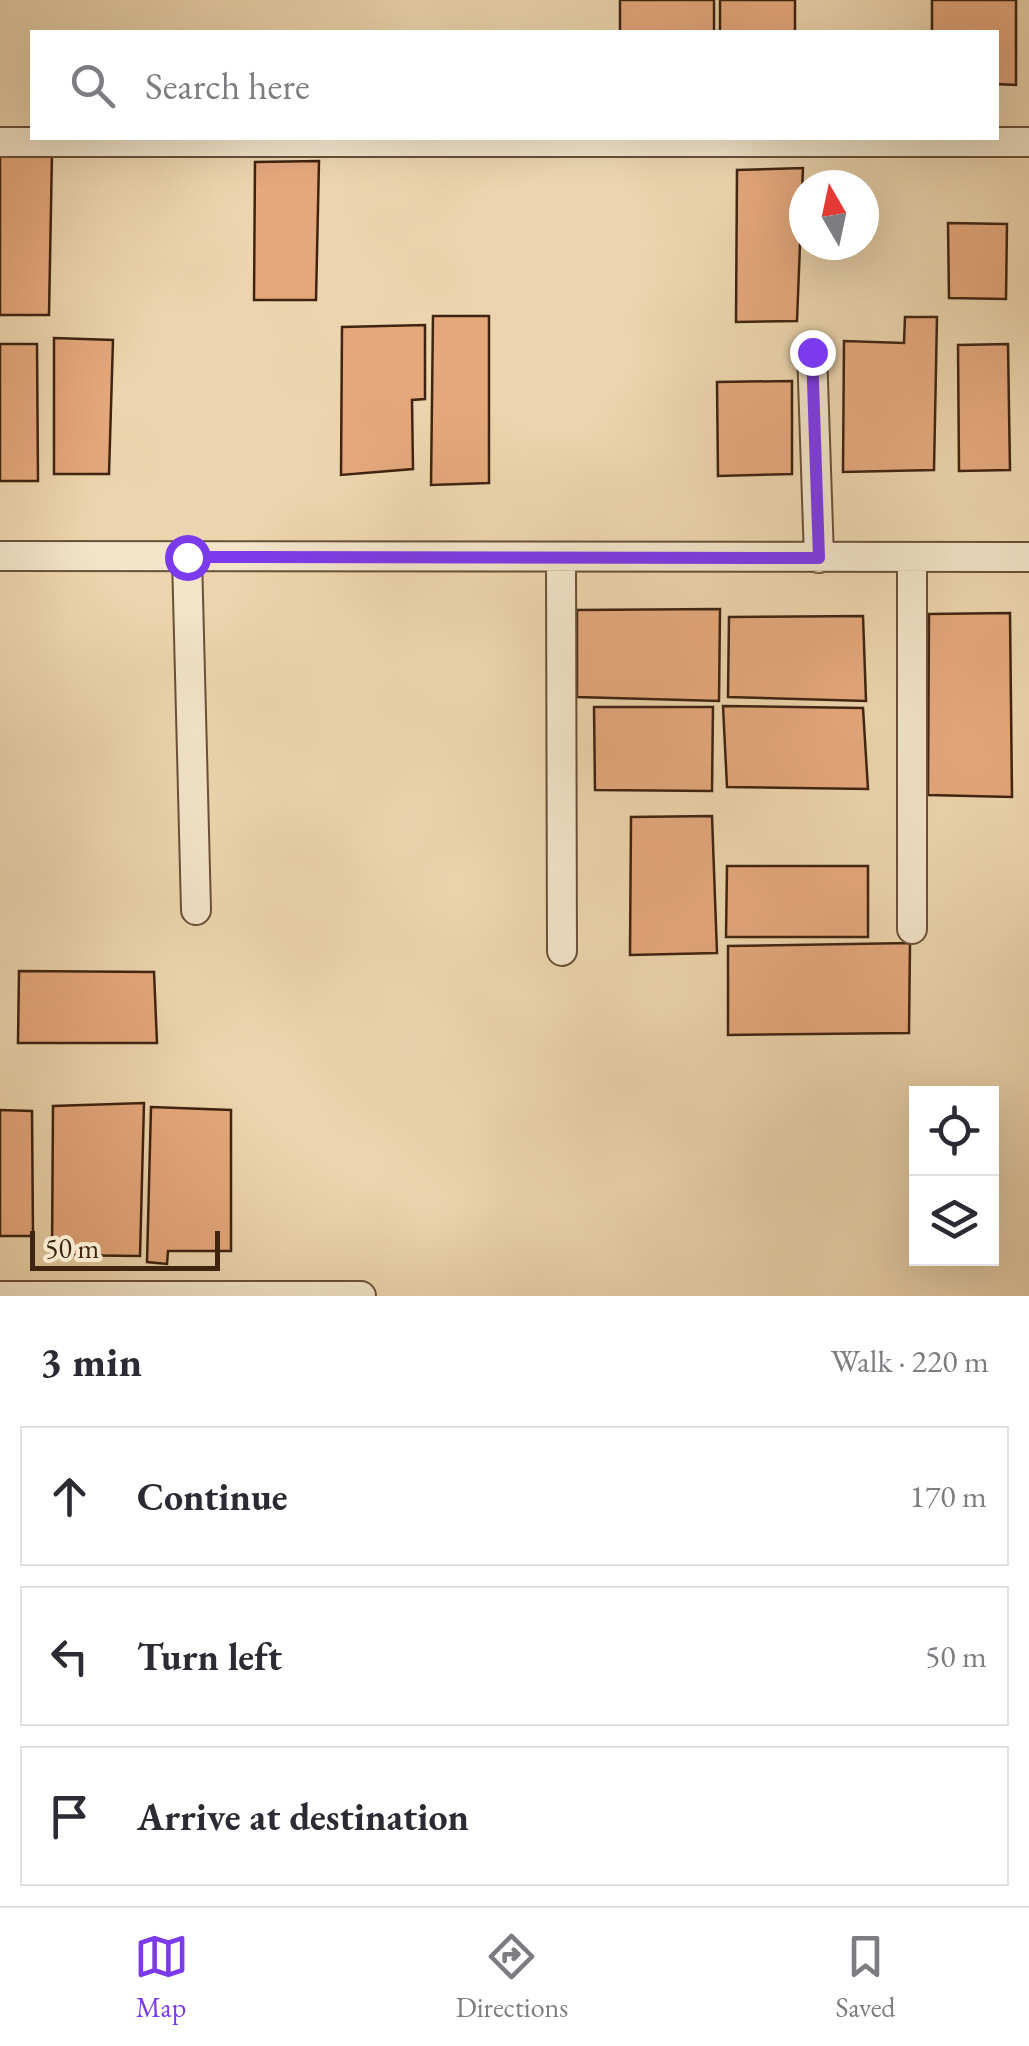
<!DOCTYPE html>
<meta charset="utf-8">
<style>
:root{--surface:#fff;--page:#f2f2f3;--text:#2b2b33;--muted:#7c7c81;--line:#e1e1e2;--accent:#7c3aed}
body{margin:0;font-family:"EB Garamond",serif;background:var(--page);color:var(--text)}
.controls{position:absolute;right:30px;bottom:30px;display:grid;overflow:hidden;border-radius:0px;box-shadow:0 10px 40px #0002}
.controls button{width:90px;height:90px;display:grid;place-items:center;padding:0;border:0;border-bottom:2px solid var(--line);background:var(--surface);color:var(--text);font:50px sans-serif}
.compass{position:absolute;left:789px;top:170px;width:90px;height:90px;border-radius:50%;background:var(--surface);box-shadow:0 10px 40px #0002;rotate:351deg}
.scale{position:absolute;left:30px;bottom:25px;width:190px;box-sizing:border-box;padding-left:10px;border:5px solid #3f2410;border-top:0;font-size:28px;line-height:35px;white-space:nowrap;color:#3f2410;-webkit-text-stroke:8px #f3e4ca;paint-order:stroke}
.stop{position:absolute;width:30px;height:30px;margin:-22px;border:8px solid #7c3aed;border-radius:50%;background:#fff}
.stop.end{background:#7c3aed;border-color:#fff;box-shadow:0 2px 10px #0008}
.list{margin:0;padding:0;list-style:none}
h2{display:flex;justify-content:space-between;align-items:center;height:130px;margin:0;padding:0 40px;font-size:42px}
h2 small{font-size:32px;font-weight:400;color:var(--muted)}
.list li{display:grid;grid-template-columns:65px 1fr auto;gap:30px;align-items:center;box-sizing:border-box;height:140px;margin:0 20px 20px;padding:0 20px;border:2px solid var(--line);border-radius:0px}
.list b{display:block;font-size:38px;white-space:nowrap}
.list em{font-size:32px;font-style:normal;color:var(--muted)}
.icon{flex:none;width:55px;height:55px;fill:none;stroke:currentColor;stroke-width:2;stroke-linecap:round;stroke-linejoin:round}
.map{position:relative;flex:none;width:1029px;height:1296px;overflow:hidden}
.search{position:absolute;background:var(--surface);box-shadow:0 10px 40px #0002;left:30px;right:30px;top:30px;height:110px;display:flex;align-items:center;gap:25px;box-sizing:border-box;padding:0 35px;border-radius:0px;color:var(--muted);font-size:38px}
.sheet{height:610px;background:var(--surface)}
nav{display:flex;justify-content:space-around;align-items:center;box-sizing:border-box;height:140px;border-top:2px solid var(--line);background:var(--surface);font-size:28px;color:var(--muted)}
nav a{display:grid;justify-items:center;gap:5px}
nav .on{color:var(--accent)}
.map>svg:first-child{display:block}
</style>
<div class="map">
<svg width="1029" height="1296" viewBox="0 0 1029 1296">
<rect width="100%" height="100%" fill="#ecd5ae"/>
<filter id="stains"><feTurbulence type="fractalNoise" baseFrequency=".002" numOctaves="4"/><feColorMatrix values="0 0 0 0 .2 0 0 0 0 .09 0 0 0 0 .02 0 0 0 .5 -.17"/></filter>
<radialGradient id="worn" r=".72"><stop offset=".6" stop-color="#630" stop-opacity="0"/><stop offset="1" stop-color="#630" stop-opacity=".3"/></radialGradient>
<path fill="#e5a87d" stroke="#3f2410" stroke-width="2.5" d="M620 0H714V32H620Z
M720 0H795V32H720Z
M932 0H1016V85L996 84V32H932Z
M52 153 49 315H0V154Z
M319 161 316 300H254L255 162Z
M803 168 797 321 736 322 737 170Z
M948 223 1007 224 1006 299 949 298Z
M433 316H489V483L431 485Z
M905 317H937L934 470 843 472 844 341 904 343Z
M425 325V399L412 400 413 469 341 475 342 327Z
M54 338 113 340 109 474H54Z
M0 344H37L38 481H0Z
M1008 344 1010 470 959 471 958 345Z
M792 381V474L718 476 717 382Z
M720 609 719 701 577 697V610Z
M1010 613 1012 797 928 795 929 614Z
M863 616 866 701 728 697 729 617Z
M723 706 863 708 868 789 727 787Z
M594 707H713L712 791 595 790Z
M712 816 717 953 630 955 631 817Z
M727 866H868V937H726Z
M910 943 909 1033 728 1035V946Z
M19 971 154 972 157 1043H18Z
M144 1103 140 1256 52 1255 53 1106Z
M151 1107 231 1110V1251H168L167 1264 147 1262Z
M0 1110 32 1111 33 1236H0Z"/>
<g fill="none" stroke-linecap="round" stroke-linejoin="round">
<defs>
<path id="minor" d="M0 142H1029
M812 351 819 558
M0 556 1029 557
M187 557 196 910
M912 557V929
M561 558 562 951
M0 1296H361"/>
</defs>
<use href="#minor" stroke="#6a5038" stroke-width="32"/>
<use href="#minor" stroke="#f3e4ca" stroke-width="28"/>
</g>
<g fill="none" stroke-linecap="round" stroke-linejoin="round">
<path stroke="#7c3aed" stroke-width="12" d="M187 557 819 558 812 352"/>
</g>
<rect width="100%" height="100%" filter="url(#stains)"/>
<rect width="100%" height="100%" fill="url(#worn)"/>
</svg>
<div class="controls">
<button><svg class="icon" aria-label="locate" viewBox="0 0 24 24"><circle cx="12" cy="12" r="6"/><path d="M12 2v4M12 18v4M2 12h4M18 12h4"/></svg></button>
<button><svg class="icon" aria-label="layers" viewBox="0 0 24 24"><path d="M12 4l9 5-9 5-9-5zM3 14l9 5 9-5"/></svg></button>
</div>
<svg class="compass" viewBox="-18 -18 36 36"><path d="M0-13l5 13h-10z" fill="#e53935"/><path d="M0 13l5-13h-10z" fill="#7c7c81"/></svg>
<div class="scale">50 m</div>
<div class="stop" style="left:187px;top:557px"></div>
<div class="stop end" style="left:812px;top:352px"></div>
<div class="search"><svg class="icon" aria-label="search" viewBox="0 0 24 24"><circle cx="10" cy="10" r="6"/><path d="M15 15l6 6"/></svg>Search here</div>
</div>
<section class="sheet">
<h2>3 min<small>Walk · 220 m</small></h2>
<ul class="list">
<li><svg class="icon" aria-label="ahead" viewBox="0 0 24 24"><path d="M12 20V5M6 11l6-6 6 6"/></svg><div><b>Continue</b></div><em>170 m</em></li>
<li><svg class="icon" aria-label="left" viewBox="0 0 24 24"><path d="M17 20v-9H6M10 6l-5 5 5 5"/></svg><div><b>Turn left</b></div><em>50 m</em></li>
<li><svg class="icon" aria-label="arrive" viewBox="0 0 24 24"><path d="M6 21V4h12l-3 4 3 4H6"/></svg><div><b>Arrive at destination</b></div></li>
</ul>
</section>
<nav>
<a class="on"><svg class="icon" aria-label="map" viewBox="0 0 24 24"><path d="M3 6l6-2 6 2 6-2v14l-6 2-6-2-6 2zM9 4v14M15 6v14"/></svg>Map</a>
<a><svg class="icon" aria-label="directions" viewBox="0 0 24 24"><path d="M12 3l9 9-9 9-9-9zM9 14v-3h6M13 9l2 2-2 2"/></svg>Directions</a>
<a><svg class="icon" aria-label="saved" viewBox="0 0 24 24"><path d="M7 4h10v16l-5-4-5 4z"/></svg>Saved</a>
</nav>
